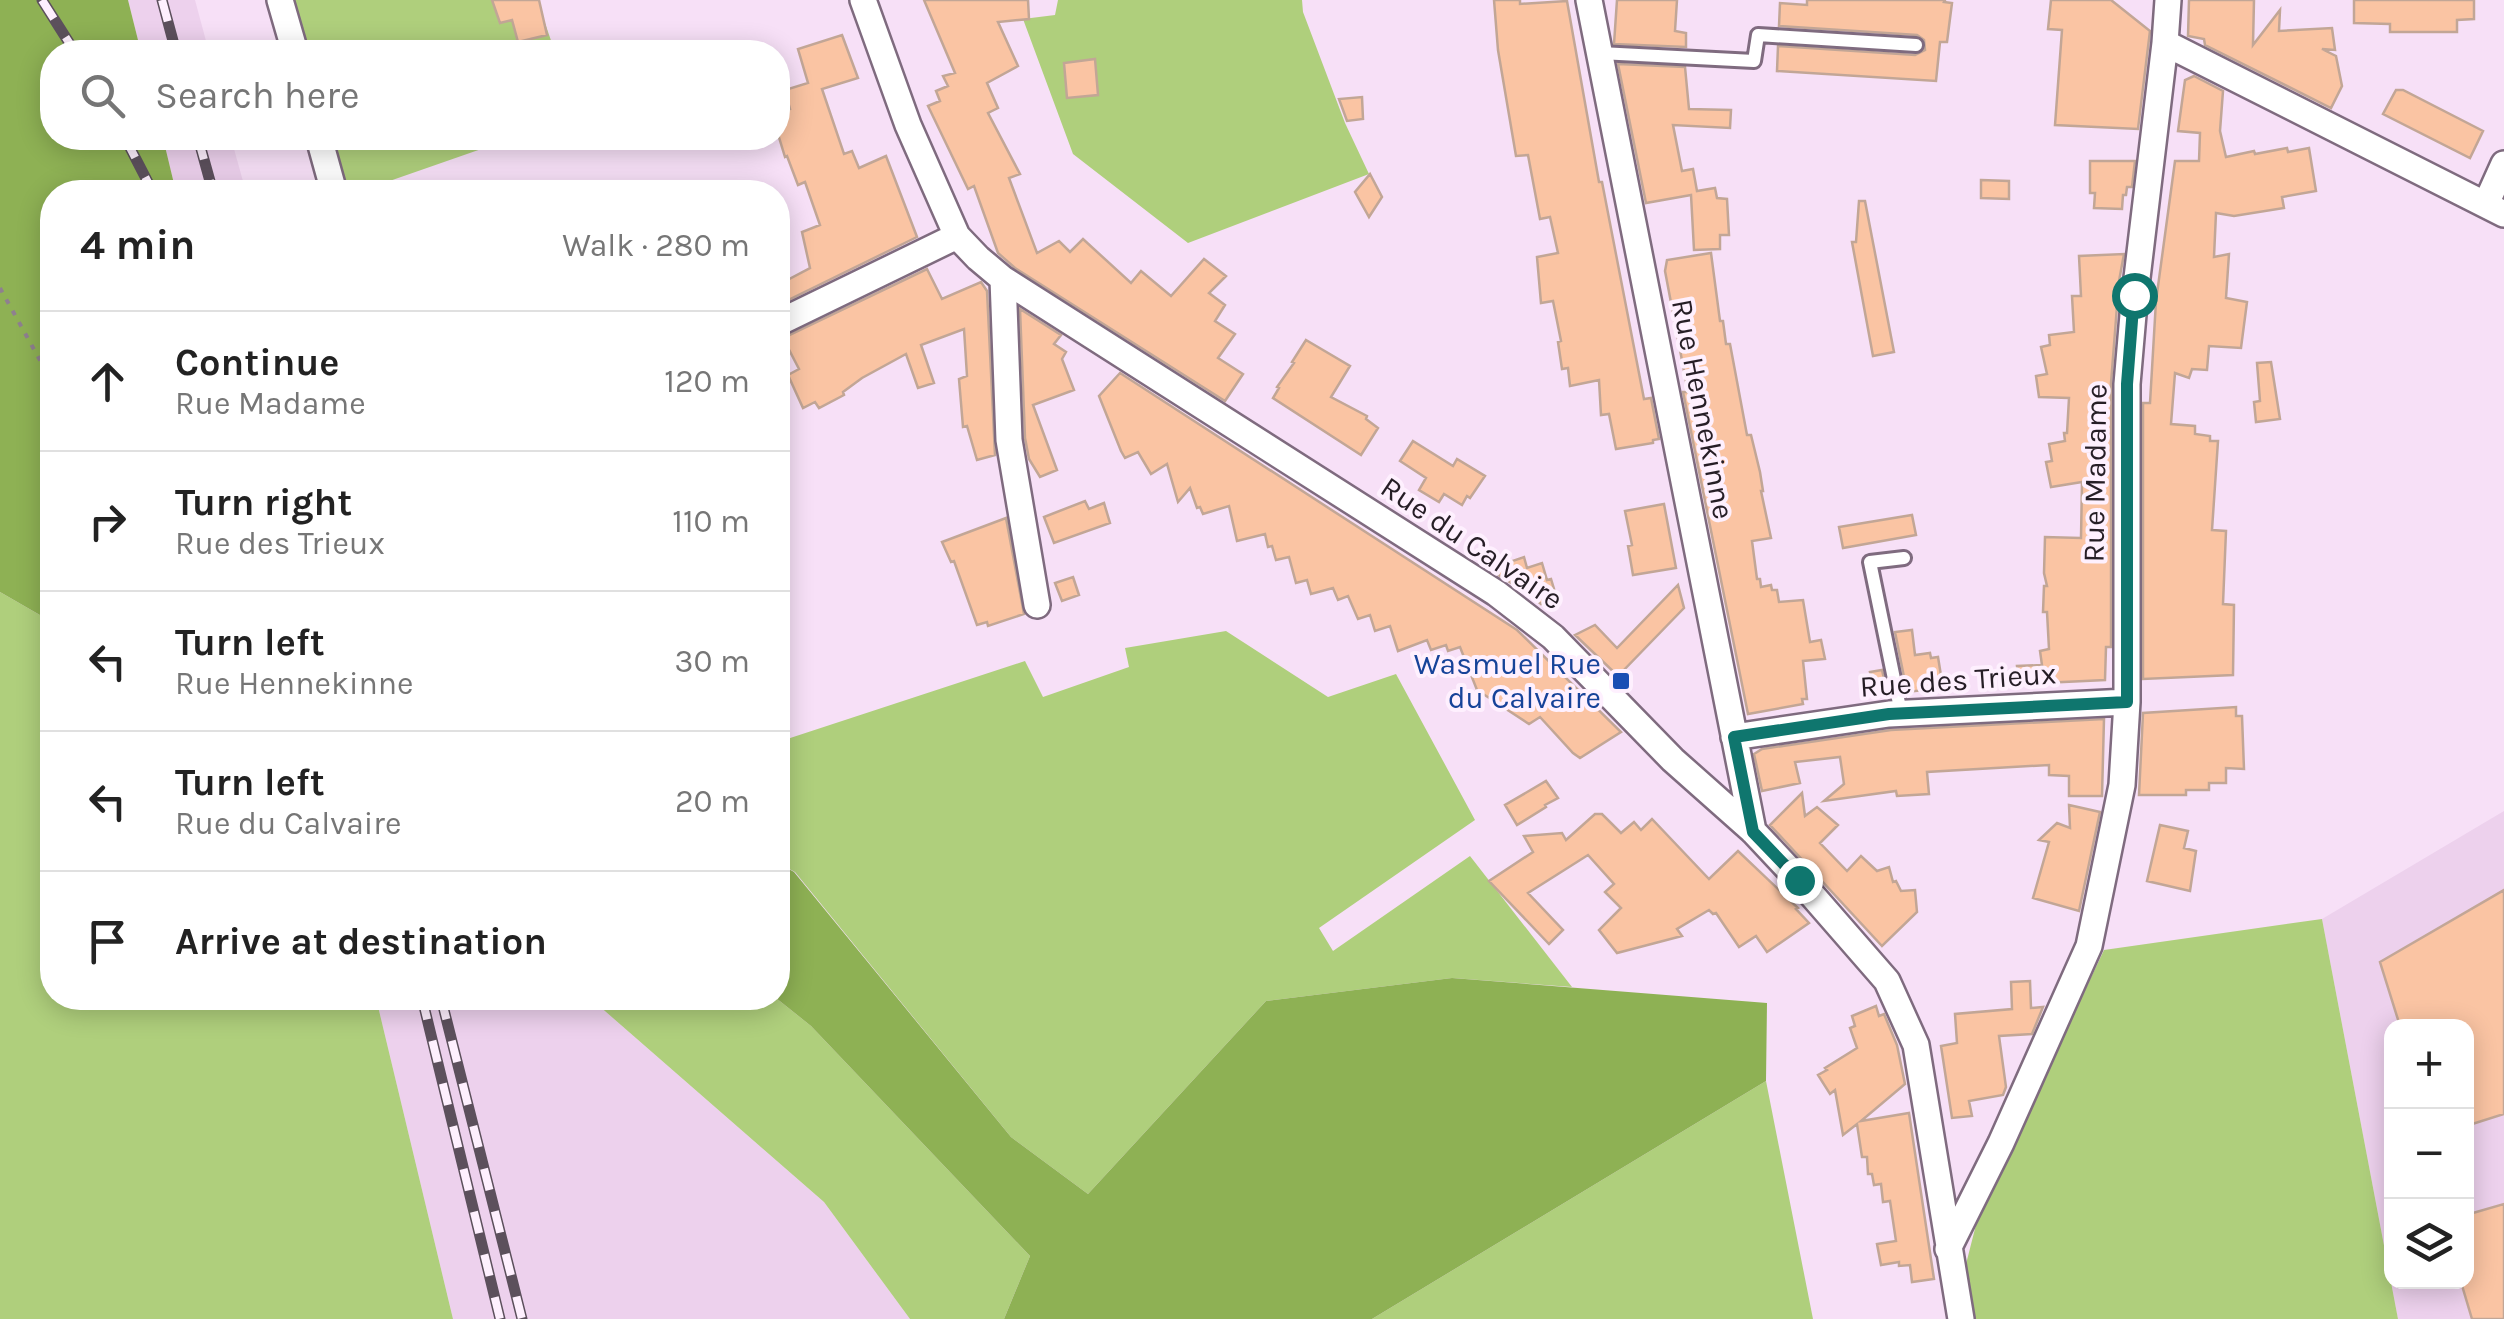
<!DOCTYPE html>
<meta charset="utf-8">
<style>
:root{--surface:#fff;--page:#f6f6f6;--text:#222;--muted:#767676;--line:#e0e0e0}
body{margin:0;font-family:Karla,sans-serif;background:var(--page);color:var(--text)}
.controls{position:absolute;right:30px;bottom:30px;display:grid;overflow:hidden;border-radius:20px;box-shadow:0 5px 25px #0003}
.controls button{width:90px;height:90px;display:grid;place-items:center;padding:0;border:0;border-bottom:2px solid var(--line);background:var(--surface);color:var(--text);font:50px sans-serif}
.stop{position:absolute;width:30px;height:30px;margin:-22px;border:8px solid #0f766e;border-radius:50%;background:#fff}
.stop.end{background:#0f766e;border-color:#fff;box-shadow:0 2px 10px #0008}
.list{margin:0;padding:0;list-style:none}
h2{display:flex;justify-content:space-between;align-items:center;height:130px;margin:0;padding:0 40px;font-size:42px}
h2 small{font-size:32px;font-weight:400;color:var(--muted)}
.list li{display:grid;grid-template-columns:65px 1fr auto;gap:30px;align-items:center;box-sizing:border-box;height:140px;padding:0 40px;border-top:2px solid var(--line)}
.list b{display:block;font-size:38px;white-space:nowrap}
.list p{margin:0;font-size:32px;white-space:nowrap;color:var(--muted)}
.list em{font-size:32px;font-style:normal;color:var(--muted)}
.icon{flex:none;width:55px;height:55px;fill:none;stroke:currentColor;stroke-width:2;stroke-linecap:round;stroke-linejoin:round}
.map{position:relative;flex:none;width:2504px;height:1319px;overflow:hidden}
.search{position:absolute;background:var(--surface);box-shadow:0 5px 25px #0003;left:40px;top:40px;width:750px;height:110px;display:flex;align-items:center;gap:25px;box-sizing:border-box;padding:0 35px;border-radius:40px;color:var(--muted);font-size:38px}
.panel{position:absolute;background:var(--surface);box-shadow:0 5px 25px #0003;left:40px;top:180px;width:750px;height:830px;border-radius:40px}
.map>svg:first-child{display:block}
</style>
<div class="map">
<svg width="2504" height="1319" viewBox="0 0 2504 1319">
<rect width="100%" height="100%" fill="#f7e0f7"/>
<path fill="#edd1ed" fill-rule="evenodd" d="M128 0H195L209 52H141Z
M163 138H231L246 192H176Z
M2504 811V1319H2398L2322 919ZM2392 1026H2466V1282H2392Z
M376 998H590L824 1202 910 1319H453Z"/>
<path fill="#afcf7c" d="M292 0H537L555 52H306Z
M1058 0H1302L1303 12 1345 123 1369 174 1188 243 1073 154 1023 19 1055 15Z
M327 138H513L358 192H341Z
M0 592 52 622V998H376L453 1319H0Z
M1226 631 1328 697 1396 674 1475 820 1319 928 1333 951 1470 856 1572 987 1452 978 1266 1001 1088 1194 1011 1137 795 872 778 863V742L1025 661 1043 697 1129 667 1125 648Z
M2322 919 2398 1319H1974L1966 1264 1978 1217 2104 950Z
M590 998H776L811 1026 1030 1256 1004 1319H910L824 1202Z
M1766 1081 1813 1319H1372Z"/>
<path fill="#8eb154" d="M0 0H128L141 52H52V138H163L176 192H52V622L0 592Z
M778 863 794 872 1011 1137 1088 1194 1266 1001 1452 978 1767 1003 1766 1081 1372 1319H1004L1030 1256 811 1026 776 998Z"/>
<path fill="#fac4a3" stroke="#c2a696" stroke-width="2.5" d="M492 0H539L547 35 518 42 512 20 500 23Z
M924 0H1028L1029 19 998 22 1018 66 987 83 998 108 988 113 1020 174 1009 178 1037 253 1059 241 1070 252 1083 239 1131 283 1141 271 1171 296 1204 259 1226 276 1209 293 1225 305 1215 321 1235 334 1218 358 1243 374 1225 401 1015 268 998 253 974 186 968 189 928 106 940 101 936 91 948 86 943 76 955 73Z
M1494 0H1520V4L1567 1 1599 182H1602L1644 399 1651 398 1659 439 1653 440V443L1616 449 1609 414 1601 415 1599 380 1570 386 1568 368 1562 369 1558 342 1561 341 1553 301 1541 303 1537 257 1558 253 1550 217 1540 219 1528 155 1516 156 1498 50Z
M1617 0H1677L1675 31 1686 33V47L1614 44Z
M1807 0H1945L1944 2 1952 3 1947 42H1940L1936 81 1777 71 1778 46 1915 55 1925 50 1924 40 1917 35 1779 26 1780 3 1807 5Z
M2051 0H2111L2150 31 2138 129 2055 125 2062 30 2048 29Z
M2189 0H2254L2253 45 2280 10 2279 31 2332 28 2335 50 2322 49 2336 56 2342 86 2331 108 2205 45 2204 39 2188 36Z
M2354 0H2474V19L2457 20V32H2390V24L2354 23Z
M842 35 858 78 822 89 844 154 852 151 859 168 886 156 917 237 778 305V285L810 268 802 232 820 225 805 182 798 185 787 156 785 157 778 134V114L790 109 785 90 808 83 798 49Z
M1095 59 1098 95 1067 98 1064 63Z
M1618 64 1685 67 1689 109 1731 110 1730 128 1673 125 1682 171 1693 169 1697 191 1715 188 1717 198 1727 199 1729 235H1720V249L1694 250 1691 195 1646 203Z
M2194 76 2223 91 2220 131 2226 157 2254 151 2255 154 2287 148 2288 152 2309 148 2316 191 2282 197 2284 208 2234 216 2216 213 2214 257 2229 254 2226 298 2247 302 2241 348 2209 346 2207 370 2192 369 2189 378 2175 373 2171 424 2195 426V434L2210 436V441H2218L2212 530 2226 531 2223 604 2234 605 2233 675 2143 679V403H2150L2156 301 2175 161H2199L2200 133 2178 131 2185 80Z
M2396 90H2403L2483 131 2470 158 2383 114Z
M1362 97 1363 119 1347 121 1339 99Z
M2090 161H2135L2132 187H2127L2126 195H2123L2122 209 2094 208 2095 193H2090Z
M1370 174 1382 197 1369 217 1355 192Z
M1981 180 2009 181V199L1981 198Z
M1859 201H1865L1894 352 1873 356 1852 242H1856Z
M1711 253 1720 321H1723L1726 344H1730L1747 435H1751L1760 472 1763 491H1761L1771 538 1752 541 1757 579H1760L1761 587 1771 585 1772 590H1777L1779 602 1803 600 1810 642 1821 640 1825 659 1803 661 1807 699H1802L1803 704 1748 714 1683 392H1688L1665 271 1667 260Z
M2124 254 2119 281 2111 383V647H2106L2105 680 2019 684 2017 666 2042 665 2040 651 2049 649 2047 612H2043L2044 586H2047L2044 573 2045 537 2081 538 2082 482 2051 487 2046 462 2052 461 2049 444 2065 441 2064 433H2067L2069 398 2039 397 2036 376 2047 374 2041 347 2050 345 2049 335 2074 332 2072 296H2081L2079 256Z
M927 269 942 299 981 282 987 291 995 455 977 460 967 426 963 427 959 379 967 376 964 329 921 345 934 383 918 388 906 354 862 378 843 392 844 395 819 408 815 402 803 408 788 375 799 369 783 338Z
M1020 309 1061 335 1054 344 1066 352 1062 359 1074 390 1033 405 1057 470 1040 477 1029 459 1025 438Z
M1306 340 1350 366 1331 397 1367 416 1366 419 1378 428 1361 455 1273 398 1279 388 1277 387 1294 363 1292 362Z
M2271 362 2280 419 2256 422 2254 402 2260 401 2257 363Z
M1120 373 1517 630 1621 732 1580 758 1573 753 1540 717 1529 724 1477 690 1460 647 1448 651 1446 645 1431 650 1427 640 1398 651 1390 626 1375 631 1370 615 1358 619 1348 596 1338 600 1333 588 1311 594 1307 580 1296 583 1289 557 1276 560 1272 546 1268 547 1265 534 1237 541 1229 506 1203 514 1200 507 1197 508 1190 488 1178 502 1167 464 1151 474 1138 452 1125 458 1121 451 1099 396Z
M1413 441 1453 466 1457 459 1485 476 1470 498 1467 496 1462 505 1444 494 1439 502 1419 490 1426 478 1400 461Z
M1085 501 1089 509 1104 503 1110 523 1054 543 1044 517Z
M1664 504 1676 568 1633 575 1628 546 1632 545 1625 511Z
M1912 515 1916 535 1843 548 1839 527Z
M1006 518 1024 614 988 626 987 622 977 625 954 561 951 562 942 542Z
M1524 557 1527 568 1542 563 1547 580 1551 579 1557 599 1541 604 1532 596 1489 569Z
M1073 577 1079 595 1062 601 1055 583Z
M1678 585 1684 608 1618 676 1575 635 1595 625 1617 648Z
M1912 630 1915 655 1930 653 1931 658 1938 657 1943 688 1907 692 1895 632Z
M1882 670 1887 692 1875 694 1870 672Z
M2236 707V716H2242L2244 769 2226 768V783H2209V790H2186V795H2139L2143 713Z
M2104 719 2102 796H2069V776L2049 775V765L1927 772 1929 794 1897 796 1896 791 1824 801 1844 784 1840 757 1795 762 1800 783 1762 791 1754 754 1762 749 1891 730Z
M1546 781 1558 798 1545 805 1546 807 1517 825 1505 805Z
M1802 793 1805 816 1817 807 1838 825 1820 843 1847 871 1861 856 1877 871 1889 867 1893 882 1896 881 1901 891 1915 890 1917 912 1882 946 1770 825Z
M2069 805 2100 812 2079 911 2033 898 2049 842 2039 840 2057 823 2070 828Z
M1595 814H1602L1621 833 1634 822 1641 830 1652 819 1709 879 1738 851 1798 908 1796 909 1809 923 1767 952 1756 936 1739 947 1716 913 1713 914 1709 910 1677 929 1682 936 1617 953 1599 930 1621 908 1605 892 1614 884 1588 855 1528 893 1563 930 1549 944 1489 881 1533 852 1524 836 1562 833 1566 840Z
M2160 825 2188 831 2184 848 2196 851 2190 891 2147 881Z
M2504 890V1114L2466 1126V1026H2400L2380 962Z
M2030 981 2031 1008 2043 1007 2032 1034 1999 1036 2006 1087 2003 1095 1969 1101 1972 1116 1952 1118 1941 1046 1957 1043 1955 1014 2012 1009 2011 982Z
M1876 1006 1879 1016 1884 1014 1897 1045 1905 1084 1861 1121 1909 1113 1934 1279 1912 1282 1910 1265 1899 1266V1262L1881 1265 1877 1244 1896 1241 1890 1201 1883 1202 1881 1184 1874 1185 1872 1174H1868L1867 1157H1862L1857 1124 1843 1135 1835 1090 1830 1094 1818 1075 1827 1070 1825 1068 1857 1048 1850 1028 1855 1026 1852 1016Z
M2504 1204V1319H2472L2461 1282H2466V1215Z"/>
<g fill="none" stroke-linecap="round" stroke-linejoin="round">
<defs>
<path id="service" d="M1600 53 1754 61 1758 35 1916 45
M1901 713 1870 562 1904 558"/>
<path id="minor" d="M280 0 295 52
M863 0 908 125 957 236 978 258 1003 279 1496 593 1553 637 1673 760 1753 831 1799 880 1887 981 1916 1045 1961 1319
M1589 0 1753 831
M2165 43 2504 214
M319 138 334 192
M2486 204 2504 164
M1003 279 1009 440 1037 605
M778 323 957 236
M1734 737 1889 714 2127 702
M1948 1249 2001 1143 2089 946 2122 785 2127 702V384L2134 303 2165 43 2168 0"/>
</defs>
<use href="#service" stroke="#7f6b7f" stroke-width="18"/>
<use href="#minor" stroke="#7f6b7f" stroke-width="30"/>
<path stroke="#8f808f" stroke-width="4" stroke-dasharray="5 8" stroke-linecap="butt" d="M0 288 52 382"/>
<use href="#service" stroke="#fff" stroke-width="12"/>
<use href="#minor" stroke="#fff" stroke-width="25"/>
<defs>
<path id="rail" d="M42 0 75 52
M162 0 176 52
M125 138 153 192
M198 138 213 192
M422 998 500 1319
M441 998 522 1319"/>
</defs>
<use href="#rail" stroke="#5c505c" stroke-width="11"/>
<use href="#rail" stroke="#fef0fe" stroke-width="8" stroke-dasharray="22" stroke-linecap="butt"/>
</g>
<g fill="none" stroke-linecap="round" stroke-linejoin="round">
<path stroke="#0f766e" stroke-width="12" d="M1799 880 1753 832 1734 737 1889 714 2127 702V384L2134 295"/>
</g>
<rect fill="#1a4fb4" stroke="#fef0fe" stroke-width="4" x="1611" y="671" width="20" height="20" rx="5"/>
<g text-anchor="middle" stroke-width="8" stroke-linejoin="round" paint-order="stroke">
<g font-size="30" fill="#261e26" stroke="#fef0fe">
<text transform="translate(1703 409) rotate(79)" y="10">Rue Hennekinne</text>
<text transform="translate(2095 473) rotate(-89)" y="10">Rue Madame</text>
<text transform="translate(1472 543) rotate(34)" y="10">Rue du Calvaire</text>
<text transform="translate(1958 680) rotate(-4)" y="10">Rue des Trieux</text>
</g>
<g font-size="30" fill="#164399" stroke="#fef0fe" text-anchor="end">
<text x="1601" y="674">Wasmuel Rue<tspan x="1601" dy="34">du Calvaire</tspan></text>
</g>
</g>
</svg>
<div class="controls">
<button>+</button>
<button>−</button>
<button><svg class="icon" aria-label="layers" viewBox="0 0 24 24"><path d="M12 4l9 5-9 5-9-5zM3 14l9 5 9-5"/></svg></button>
</div>
<div class="stop" style="left:2134px;top:295px"></div>
<div class="stop end" style="left:1799px;top:880px"></div>
<div class="search"><svg class="icon" aria-label="search" viewBox="0 0 24 24"><circle cx="10" cy="10" r="6"/><path d="M15 15l6 6"/></svg>Search here</div>
<section class="panel">
<h2>4 min<small>Walk · 280 m</small></h2>
<ul class="list">
<li><svg class="icon" aria-label="ahead" viewBox="0 0 24 24"><path d="M12 20V5M6 11l6-6 6 6"/></svg><div><b>Continue</b><p>Rue Madame</p></div><em>120 m</em></li>
<li><svg class="icon" aria-label="right" viewBox="0 0 24 24"><path d="M7 20v-9h11M14 6l5 5-5 5"/></svg><div><b>Turn right</b><p>Rue des Trieux</p></div><em>110 m</em></li>
<li><svg class="icon" aria-label="left" viewBox="0 0 24 24"><path d="M17 20v-9H6M10 6l-5 5 5 5"/></svg><div><b>Turn left</b><p>Rue Hennekinne</p></div><em>30 m</em></li>
<li><svg class="icon" aria-label="left" viewBox="0 0 24 24"><path d="M17 20v-9H6M10 6l-5 5 5 5"/></svg><div><b>Turn left</b><p>Rue du Calvaire</p></div><em>20 m</em></li>
<li><svg class="icon" aria-label="arrive" viewBox="0 0 24 24"><path d="M6 21V4h12l-3 4 3 4H6"/></svg><div><b>Arrive at destination</b></div></li>
</ul>
</section>
</div>
